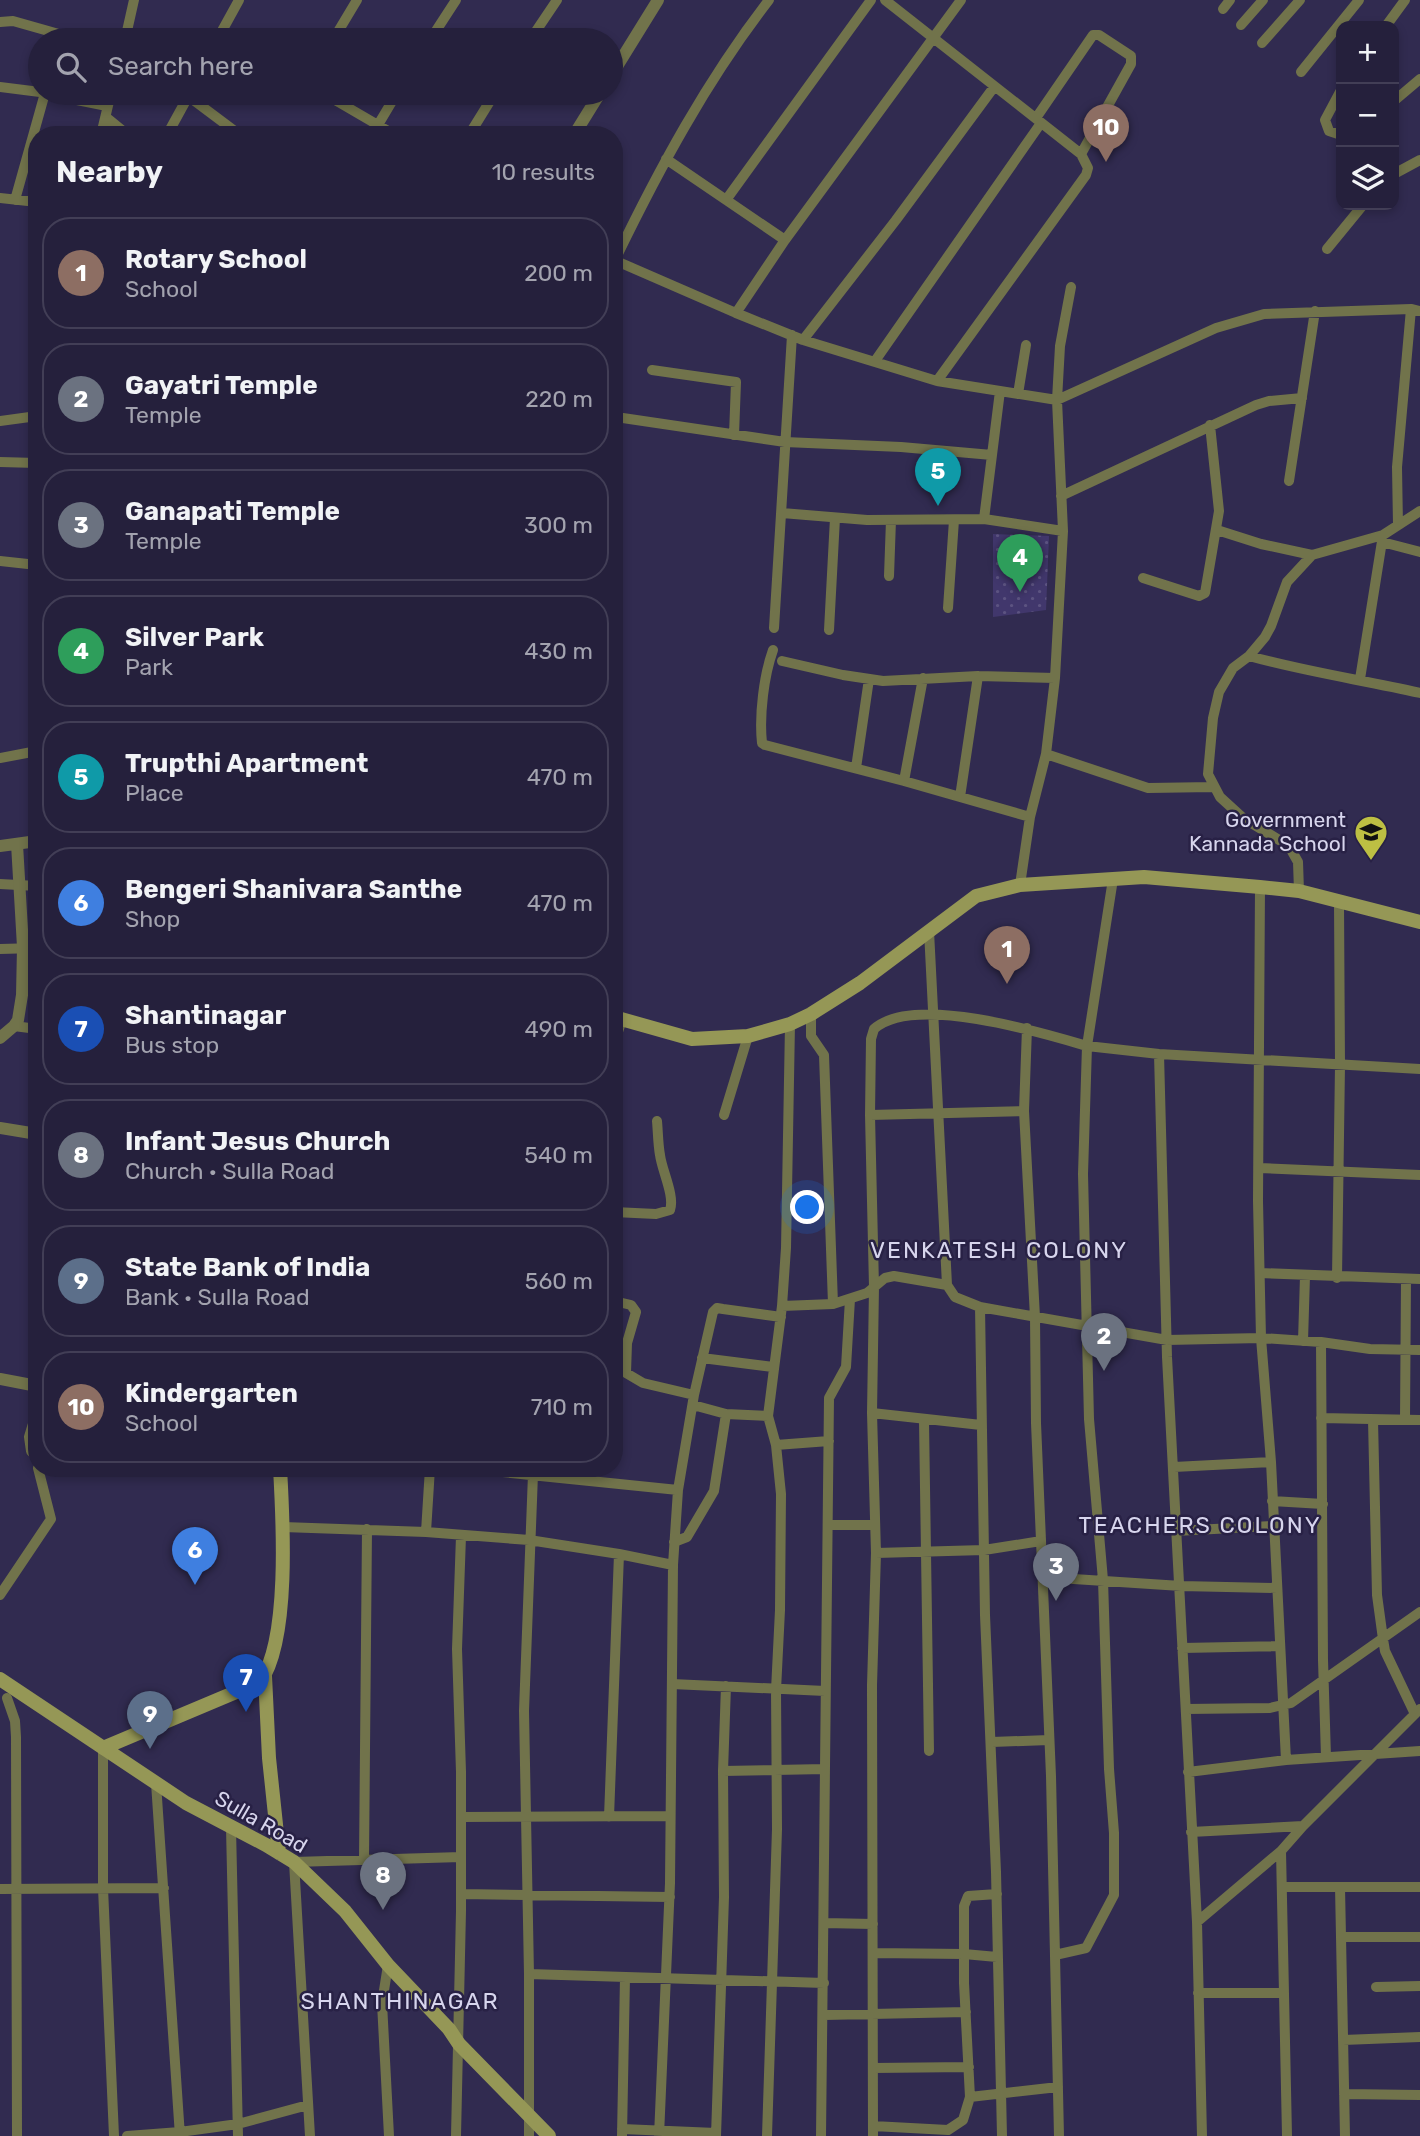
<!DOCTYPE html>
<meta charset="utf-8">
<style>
:root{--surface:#25203c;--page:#312d47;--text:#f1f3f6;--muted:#a3a3af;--line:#423e56;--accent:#b45309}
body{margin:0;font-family:Rubik,sans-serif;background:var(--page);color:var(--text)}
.controls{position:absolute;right:21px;top:21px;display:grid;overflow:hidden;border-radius:14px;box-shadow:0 4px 10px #0003}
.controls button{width:63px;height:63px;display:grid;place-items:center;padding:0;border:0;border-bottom:2px solid var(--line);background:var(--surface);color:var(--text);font:35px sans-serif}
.you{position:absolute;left:808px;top:1208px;width:24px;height:24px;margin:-18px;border:5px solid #fff;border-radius:50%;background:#1a73e8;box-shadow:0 0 0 10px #1a73e833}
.badge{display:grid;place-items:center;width:46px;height:46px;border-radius:50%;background:var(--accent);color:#fff;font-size:23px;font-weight:700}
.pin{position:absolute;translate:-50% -58px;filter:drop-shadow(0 2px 4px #0008)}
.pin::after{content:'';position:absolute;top:37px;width:24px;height:21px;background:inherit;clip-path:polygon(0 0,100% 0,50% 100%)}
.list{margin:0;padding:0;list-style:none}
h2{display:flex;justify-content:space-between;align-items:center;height:91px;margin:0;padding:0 28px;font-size:30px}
h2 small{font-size:23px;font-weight:400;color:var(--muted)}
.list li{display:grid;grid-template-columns:46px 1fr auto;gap:21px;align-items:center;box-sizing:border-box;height:112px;margin:0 14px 14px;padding:0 14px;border:2px solid var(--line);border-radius:28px}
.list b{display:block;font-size:26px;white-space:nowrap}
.list p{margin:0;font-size:23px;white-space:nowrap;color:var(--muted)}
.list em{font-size:23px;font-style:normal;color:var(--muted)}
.icon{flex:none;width:38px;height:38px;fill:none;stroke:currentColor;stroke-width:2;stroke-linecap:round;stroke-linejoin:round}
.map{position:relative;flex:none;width:1420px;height:2136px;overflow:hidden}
.search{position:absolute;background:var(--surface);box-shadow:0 4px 10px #0003;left:28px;top:28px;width:595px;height:77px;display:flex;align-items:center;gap:18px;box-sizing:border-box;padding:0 24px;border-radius:38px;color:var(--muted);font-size:26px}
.panel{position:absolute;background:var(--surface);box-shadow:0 4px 10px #0003;left:28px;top:126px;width:595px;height:1351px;border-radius:28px}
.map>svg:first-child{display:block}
</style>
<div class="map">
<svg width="1420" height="2136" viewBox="0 0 1420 2136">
<defs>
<pattern id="grass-dots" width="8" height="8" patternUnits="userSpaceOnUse" patternTransform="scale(1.75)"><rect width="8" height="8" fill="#41376c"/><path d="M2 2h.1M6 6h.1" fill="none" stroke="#5c5381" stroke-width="1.8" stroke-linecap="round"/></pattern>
</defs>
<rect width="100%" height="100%" fill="#312b50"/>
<path fill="url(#grass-dots)" d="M993 534 1049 536 1046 610 993 617Z"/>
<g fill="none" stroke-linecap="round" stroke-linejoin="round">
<path stroke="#71734b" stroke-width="10" d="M885 0 1081 154 1088 168 1086 175 937 381
M1223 9 1230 0
M0 22 13 21 80 40
M1241 25 1263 0
M1386 26 1405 0
M220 35 230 40
M125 40 134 0
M217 40 239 0
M333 40 357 0
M430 40 456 0
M530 40 557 0
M1262 43 1300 0
M1301 72 1359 0
M0 87 40 92
M1341 90 1325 120 1329 131 1341 135
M42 93 107 106
M184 93 240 135
M323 93 395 135
M1394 101 1420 79
M106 117 128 135
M1036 118 1093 35H1099L1131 56V64L1081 154
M101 135 111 93
M167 135 190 93
M372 135 397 93
M469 135 495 93
M666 159 785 240
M1394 174 1420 160
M0 198 37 202
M15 200 45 93
M726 200 871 0
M1327 249 1363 205
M614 260 736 313 803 340 937 381 1057 400 1216 328 1264 314 1411 309 1420 311
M615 260C659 169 707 80 769 0
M37 275V290
M736 313 785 240 961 0
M803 340 896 220 994 87
M875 361 1041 123
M652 370 736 382 734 435
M1018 394 1026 345
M616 417 785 442 901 447 992 455
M0 421 37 416
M0 462 37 463
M1289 481 1315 311
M1061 496 1256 405 1269 401 1302 398
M782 513 867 520 984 519 1063 531
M984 519 1000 391
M1398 525 1397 467 1411 309
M1217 530 1261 544 1312 555
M1382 542 1420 552
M0 561 37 565
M889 576 891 520
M1143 578 1199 596 1205 593 1219 511 1210 425
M948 608 954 520
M774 628 792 335
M829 630 835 518
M773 650C764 675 759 715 762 743L765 745 904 781 1030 817
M1249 656C1306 672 1363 680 1420 693
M782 661 843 675 883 681 978 676 1055 678
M1360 679 1383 535
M614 690 617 676
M1046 754 1148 788 1213 787
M0 758 37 751
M856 768 869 679
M904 781 923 678
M960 797 978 676
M1113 879 1087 1046 1159 1054 1420 1069
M0 884 37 886
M1020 885 1030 817 1046 754 1055 678 1063 531 1057 400 1060 346 1071 287
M1260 887 1258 1201 1261 1338 1271 1462 1286 1760
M1299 891 1298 862 1289 846 1243 818 1220 797 1208 774 1213 718 1219 692 1233 668 1249 656 1265 637 1271 626 1287 582 1312 555 1383 535 1420 511
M929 931 947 1285 955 1297 980 1307 1167 1340 1261 1338 1321 1342 1370 1349 1420 1350
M0 949 37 948
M811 1014V1036L824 1055 833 1304
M14 1026 37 1029
M1027 1028 1024 1111 1035 1317 1036 1423 1051 1776 1059 2136
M614 1043 622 1020
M1159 1054 1167 1357 1197 1922 1202 2136
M724 1115 748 1036
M870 1115 1024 1111
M1259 1168 1420 1175
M614 1212 656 1214 670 1210C675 1196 662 1171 660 1155 658 1144 658 1132 657 1121
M1260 1273 1420 1279
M1337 1278 1340 1065 1339 903
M614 1301 631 1305 636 1312 627 1343 626 1373 643 1383 694 1395
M782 1306 833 1304 867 1293 885 1278 894 1276 947 1285
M980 1307 985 1615 996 1872 1002 2136
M1303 1341 1305 1276
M1321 1342 1323 1660 1326 1757
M702 1358 773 1367
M693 1405 726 1414 768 1416
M872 1413 981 1425
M1321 1418 1420 1420
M1405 1419 1406 1279
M1373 1420 1377 1595 1383 1639 1385 1651 1415 1714
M924 1421 929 1751
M776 1445 829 1441
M1174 1467 1271 1462
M463 1468 678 1490
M1272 1501 1323 1504
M828 1525H875
M283 1527 426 1532 529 1540 619 1554 673 1565 670 1883 659 2136
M1175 1531 1274 1526
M426 1532 430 1468
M674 1542 687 1537 714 1491 726 1414
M876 1553 984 1550 1041 1541
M673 1565 678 1490 694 1395 713 1312 717 1308 723 1309 781 1317
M1043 1577 1181 1586 1277 1588
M0 1595 51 1519 38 1468
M1182 1648 1280 1646
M672 1684 825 1691
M7 1698 15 1721 16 1737 17 2136
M1186 1709 1270 1708 1291 1703 1420 1612
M992 1742 1049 1740
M103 1748V1888L114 2136
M723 1771 825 1769
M1188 1772 1286 1760 1420 1751
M156 1783 180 2136
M461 1817 670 1816
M609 1817 619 1554
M231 1828 238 2136
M1191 1832 1303 1826
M1281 1851 1287 2136
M364 1860 367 1529
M1283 1887H1420
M1340 1887 1345 2136
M0 1889 164 1888
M461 1894 670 1897
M1197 1922 1281 1851 1303 1826 1420 1709
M824 1923 873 1924
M1341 1937H1420
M873 1953 964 1954 997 1957
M388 1965 382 2003 389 2136
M529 1974 824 1983
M1376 1987 1420 1986
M1198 1993H1284
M824 2015 966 2012
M1343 2040 1420 2037
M873 2068 969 2067
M1344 2094 1420 2095
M970 2097 1058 2087
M873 2126 948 2130 963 2120 970 2097 964 1983V1906L968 1896 997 1894
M622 2129 716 2133
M127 2136 180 2132 238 2124 308 2105
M310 2136 294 1862 461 1857
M456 2136 461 1911V1772L457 1649 461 1536
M529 2136V1974L524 1711 533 1474
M622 2136 625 1977
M716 2136 724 1897 723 1771 726 1686
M767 2136 777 1829 776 1690 780 1610 781 1494 776 1445 768 1416 782 1306 786 1248 790 1024
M821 2136 829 1398 846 1367 850 1299
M873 2136 872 1685 876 1553 872 1413 874 1287 870 1115 871 1039 874 1029C913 994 1040 1032 1087 1046L1083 1174 1089 1419 1103 1580 1109 1769 1114 1833V1895L1086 1948 1055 1955"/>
<path stroke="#71734b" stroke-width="12" d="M611 76 658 0
M574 135 600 93
M0 846 37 841
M0 1038 14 1026 18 1020 22 995 23 947 17 844
M0 1128 37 1134
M0 1379 37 1386
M37 1414 30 1437 32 1451 37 1450"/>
<path stroke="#959756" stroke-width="14" d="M614 1017 692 1039 748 1036 790 1024 811 1014 860 983 976 896 1020 885 1144 877 1260 887 1299 891 1420 922
M265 1676 269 1758 279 1853
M0 1679 186 1803 266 1845 294 1862 345 1911 388 1965 449 2029 459 2044 549 2136
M103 1748 260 1682C290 1641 283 1520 280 1468"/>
</g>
<defs>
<symbol id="school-pin" viewBox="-11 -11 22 30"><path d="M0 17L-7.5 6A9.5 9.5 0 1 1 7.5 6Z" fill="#bdbf43" stroke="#282145"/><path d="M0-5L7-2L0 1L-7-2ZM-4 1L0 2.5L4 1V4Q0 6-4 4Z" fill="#111"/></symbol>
</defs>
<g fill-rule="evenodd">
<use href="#school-pin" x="1352" y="813" width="38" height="52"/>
</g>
<g text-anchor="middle" stroke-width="5" stroke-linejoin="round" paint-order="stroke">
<g font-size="21" fill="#d7d5ed" stroke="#282145" text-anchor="end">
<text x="1346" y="827">Government<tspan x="1346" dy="24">Kannada School</tspan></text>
</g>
<g font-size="21" fill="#d7d5ed" stroke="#282145">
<text transform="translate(261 1822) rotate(30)" y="7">Sulla Road</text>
</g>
<g font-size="23" letter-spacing="2" fill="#d7d5ed" stroke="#282145">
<text x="999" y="1258">VENKATESH COLONY</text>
<text x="1200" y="1533">TEACHERS COLONY</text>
<text x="400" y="2009">SHANTHINAGAR</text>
</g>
</g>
</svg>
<div class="controls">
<button>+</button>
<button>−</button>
<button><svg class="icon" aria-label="layers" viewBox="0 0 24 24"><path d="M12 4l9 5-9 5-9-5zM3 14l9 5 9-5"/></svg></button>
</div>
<div class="you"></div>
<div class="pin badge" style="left:1007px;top:984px;background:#8d6e63">1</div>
<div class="pin badge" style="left:1104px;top:1371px;background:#6b7280">2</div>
<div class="pin badge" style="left:1056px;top:1601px;background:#6b7280">3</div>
<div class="pin badge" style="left:1020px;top:592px;background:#2e9e5b">4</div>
<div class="pin badge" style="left:938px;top:506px;background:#0f9aa8">5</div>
<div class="pin badge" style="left:195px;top:1585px;background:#3f7fe0">6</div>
<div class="pin badge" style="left:246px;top:1712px;background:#1a4fb4">7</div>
<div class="pin badge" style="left:383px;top:1910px;background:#6b7280">8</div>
<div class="pin badge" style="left:150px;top:1749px;background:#5c6f8a">9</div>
<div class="pin badge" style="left:1106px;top:162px;background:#8d6e63">10</div>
<div class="search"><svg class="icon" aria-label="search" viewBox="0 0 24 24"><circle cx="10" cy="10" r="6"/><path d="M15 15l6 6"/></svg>Search here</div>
<section class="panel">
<h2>Nearby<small>10 results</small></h2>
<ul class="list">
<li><span class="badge" style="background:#8d6e63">1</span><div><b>Rotary School</b><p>School</p></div><em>200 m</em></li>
<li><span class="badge" style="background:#6b7280">2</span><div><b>Gayatri Temple</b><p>Temple</p></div><em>220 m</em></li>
<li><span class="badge" style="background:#6b7280">3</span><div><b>Ganapati Temple</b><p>Temple</p></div><em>300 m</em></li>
<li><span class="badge" style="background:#2e9e5b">4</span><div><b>Silver Park</b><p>Park</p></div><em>430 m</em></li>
<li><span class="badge" style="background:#0f9aa8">5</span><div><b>Trupthi Apartment</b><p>Place</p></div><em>470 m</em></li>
<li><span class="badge" style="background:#3f7fe0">6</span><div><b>Bengeri Shanivara Santhe</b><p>Shop</p></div><em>470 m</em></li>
<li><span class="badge" style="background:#1a4fb4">7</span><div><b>Shantinagar</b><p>Bus stop</p></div><em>490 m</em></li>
<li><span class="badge" style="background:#6b7280">8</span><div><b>Infant Jesus Church</b><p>Church · Sulla Road</p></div><em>540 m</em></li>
<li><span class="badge" style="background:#5c6f8a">9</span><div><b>State Bank of India</b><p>Bank · Sulla Road</p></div><em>560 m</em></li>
<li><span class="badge" style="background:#8d6e63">10</span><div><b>Kindergarten</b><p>School</p></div><em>710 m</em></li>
</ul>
</section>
</div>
